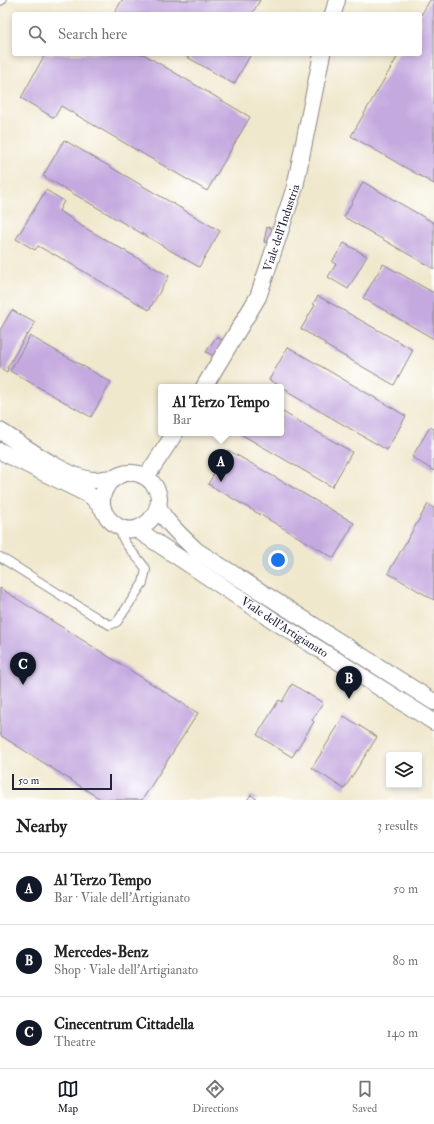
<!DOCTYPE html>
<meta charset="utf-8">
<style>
:root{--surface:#fff;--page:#f2f2f2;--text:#222;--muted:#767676;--line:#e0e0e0;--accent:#111827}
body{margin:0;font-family:"IM FELL Double Pica",serif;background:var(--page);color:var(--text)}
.controls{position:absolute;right:12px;bottom:12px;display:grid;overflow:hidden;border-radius:4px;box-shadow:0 2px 6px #0003}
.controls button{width:36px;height:36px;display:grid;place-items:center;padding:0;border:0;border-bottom:1px solid var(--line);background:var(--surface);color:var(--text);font:20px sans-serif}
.scale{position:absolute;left:12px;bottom:10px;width:100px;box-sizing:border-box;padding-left:4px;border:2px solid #22223b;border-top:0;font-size:11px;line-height:14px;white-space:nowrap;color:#22223b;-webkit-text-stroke:3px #fff;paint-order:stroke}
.you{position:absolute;left:278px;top:560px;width:14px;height:14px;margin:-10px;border:3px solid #fff;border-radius:50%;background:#1a73e8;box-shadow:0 0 0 6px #1a73e833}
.badge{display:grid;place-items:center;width:26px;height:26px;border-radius:50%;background:var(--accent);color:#fff;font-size:13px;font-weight:700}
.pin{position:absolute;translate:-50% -33px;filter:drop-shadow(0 1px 2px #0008)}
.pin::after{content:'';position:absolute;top:21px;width:14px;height:12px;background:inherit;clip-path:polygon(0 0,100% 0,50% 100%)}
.popup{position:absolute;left:158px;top:384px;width:126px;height:52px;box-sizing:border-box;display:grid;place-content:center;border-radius:4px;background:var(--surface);filter:drop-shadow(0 1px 3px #0005);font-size:13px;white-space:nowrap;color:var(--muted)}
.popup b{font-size:15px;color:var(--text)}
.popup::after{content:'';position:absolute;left:50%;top:100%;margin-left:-8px;border:8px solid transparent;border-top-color:var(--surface)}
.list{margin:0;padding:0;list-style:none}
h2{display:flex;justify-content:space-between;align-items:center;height:52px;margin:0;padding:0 16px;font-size:17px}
h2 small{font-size:13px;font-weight:400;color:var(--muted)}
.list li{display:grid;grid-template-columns:26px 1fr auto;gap:12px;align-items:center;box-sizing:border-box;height:72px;padding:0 16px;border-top:1px solid var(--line)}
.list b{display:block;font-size:15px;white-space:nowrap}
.list p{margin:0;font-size:13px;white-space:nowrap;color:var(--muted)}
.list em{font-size:13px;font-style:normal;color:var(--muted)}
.icon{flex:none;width:22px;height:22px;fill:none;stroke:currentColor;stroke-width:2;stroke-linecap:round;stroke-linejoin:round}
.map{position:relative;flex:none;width:434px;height:800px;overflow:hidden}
.search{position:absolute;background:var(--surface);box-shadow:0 2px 6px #0003;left:12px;right:12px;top:12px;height:44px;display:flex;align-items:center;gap:10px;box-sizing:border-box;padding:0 14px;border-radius:4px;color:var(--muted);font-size:15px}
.sheet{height:268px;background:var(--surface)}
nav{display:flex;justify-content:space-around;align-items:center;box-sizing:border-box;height:56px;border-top:1px solid var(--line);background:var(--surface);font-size:11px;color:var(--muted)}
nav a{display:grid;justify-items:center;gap:2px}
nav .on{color:var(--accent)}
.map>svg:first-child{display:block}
</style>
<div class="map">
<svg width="434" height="800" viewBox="0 0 434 800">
<rect width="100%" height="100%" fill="#fff"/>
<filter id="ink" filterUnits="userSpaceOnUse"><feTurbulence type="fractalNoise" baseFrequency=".025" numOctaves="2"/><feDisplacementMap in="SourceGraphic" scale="8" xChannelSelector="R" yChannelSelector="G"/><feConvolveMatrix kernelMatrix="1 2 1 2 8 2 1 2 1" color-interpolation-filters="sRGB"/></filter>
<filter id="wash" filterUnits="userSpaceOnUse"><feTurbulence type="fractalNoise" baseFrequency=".012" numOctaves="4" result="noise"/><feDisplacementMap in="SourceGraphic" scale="16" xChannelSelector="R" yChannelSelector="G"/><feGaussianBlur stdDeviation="0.9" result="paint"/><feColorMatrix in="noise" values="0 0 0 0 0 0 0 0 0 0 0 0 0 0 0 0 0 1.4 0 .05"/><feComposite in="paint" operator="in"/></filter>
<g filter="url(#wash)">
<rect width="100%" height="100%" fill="#f0e8cd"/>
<g id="blocks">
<path fill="#c4a9df" d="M122 0H260L252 14H114Z
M430 0H434V184L351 136 399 54H420V17Z
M40 54H143L250 117 207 191 61 106 54 118 21 98 44 56Z
M182 54H251L234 84Z
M64 140 220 231 199 267 43 176Z
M363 182 434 223V269L344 217Z
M46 190 64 201 59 211 74 220 73 221 169 276 149 310 54 254V255L38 246 35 250 16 239Z
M267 227 274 229 271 243 264 242Z
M344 243 367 256 348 289 328 277 336 264 332 262Z
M383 264 434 293V339L363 298Z
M318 296 413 350 394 385 325 345V343L301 329 315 305 313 304Z
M12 310 35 323 28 335 27 334 7 368 8 369 7 372 0 368V330Z
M30 336 111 382 91 417 10 371Z
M216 337 224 341 215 357 206 352Z
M288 347 406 416 387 450 287 392 288 390 269 380Z
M281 411 352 452 332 487 239 433H281Z
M430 427 434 429V471L412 457Z
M228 450 354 523 334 558 208 484Z
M428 504 434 508V600L388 573Z
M0 588 198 713 142 800H102L0 735Z
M292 684 323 703 312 720 314 722 292 757 257 735 279 700 282 702Z
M344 716 377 737 344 789 312 768Z
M251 795 258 800H247Z"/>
</g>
</g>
<g filter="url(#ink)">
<use href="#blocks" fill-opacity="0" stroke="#898584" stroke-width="1"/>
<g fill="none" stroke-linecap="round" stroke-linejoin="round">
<defs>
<path id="lane" d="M0 1 2 0
M0 557 99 619 110 625 117 622 143 583 146 569C137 555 121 544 120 528"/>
<g id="street">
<path d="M333 14 337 0"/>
<path id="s1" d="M204 387 258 297 295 187 322 54"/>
<path d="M0 431C23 445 67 478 93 480 100 480 108 478 115 478"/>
<path d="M0 451 91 496 103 509"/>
<path d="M146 477 175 433"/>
<path d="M158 506C151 528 127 539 109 519 90 499 112 466 139 474 149 477 158 487 159 498 159 501 158 504 159 507 160 511 163 515 165 518 174 530 185 540 197 551L434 702"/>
<path id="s2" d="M136 529 273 620 434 722"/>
</g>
</defs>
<use href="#lane" stroke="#898584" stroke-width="10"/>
<use href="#street" stroke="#898584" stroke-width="18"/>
<use href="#lane" stroke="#fff" stroke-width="8"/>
<use href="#street" stroke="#fff" stroke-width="16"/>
</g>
</g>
<g text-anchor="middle" stroke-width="3" stroke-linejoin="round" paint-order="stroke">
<g font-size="12" fill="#22223b" stroke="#fff">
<text dy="4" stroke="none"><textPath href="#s1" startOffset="178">Viale dell'Industria</textPath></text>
<text dy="4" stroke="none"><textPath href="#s2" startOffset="178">Viale dell'Artigianato</textPath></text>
</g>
</g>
</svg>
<div class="controls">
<button><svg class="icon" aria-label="layers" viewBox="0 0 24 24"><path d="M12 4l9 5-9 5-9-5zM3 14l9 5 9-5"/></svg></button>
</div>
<div class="scale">50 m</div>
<div class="you"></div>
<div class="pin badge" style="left:221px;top:482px">A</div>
<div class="popup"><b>Al Terzo Tempo</b>Bar</div>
<div class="pin badge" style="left:349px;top:699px">B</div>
<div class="pin badge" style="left:23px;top:685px">C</div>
<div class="search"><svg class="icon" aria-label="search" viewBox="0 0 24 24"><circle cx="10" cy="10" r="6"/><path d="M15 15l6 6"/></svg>Search here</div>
</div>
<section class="sheet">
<h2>Nearby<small>3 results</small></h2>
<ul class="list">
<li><span class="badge">A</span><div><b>Al Terzo Tempo</b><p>Bar · Viale dell'Artigianato</p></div><em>50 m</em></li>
<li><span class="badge">B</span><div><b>Mercedes-Benz</b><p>Shop · Viale dell'Artigianato</p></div><em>80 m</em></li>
<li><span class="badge">C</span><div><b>Cinecentrum Cittadella</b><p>Theatre</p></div><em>140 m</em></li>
</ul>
</section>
<nav>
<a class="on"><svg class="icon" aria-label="map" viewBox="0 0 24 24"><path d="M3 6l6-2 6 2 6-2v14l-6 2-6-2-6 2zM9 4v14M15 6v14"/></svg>Map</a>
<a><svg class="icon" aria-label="directions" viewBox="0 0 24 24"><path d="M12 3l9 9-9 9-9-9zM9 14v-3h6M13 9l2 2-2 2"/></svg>Directions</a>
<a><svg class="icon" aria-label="saved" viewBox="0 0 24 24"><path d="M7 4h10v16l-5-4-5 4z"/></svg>Saved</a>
</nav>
